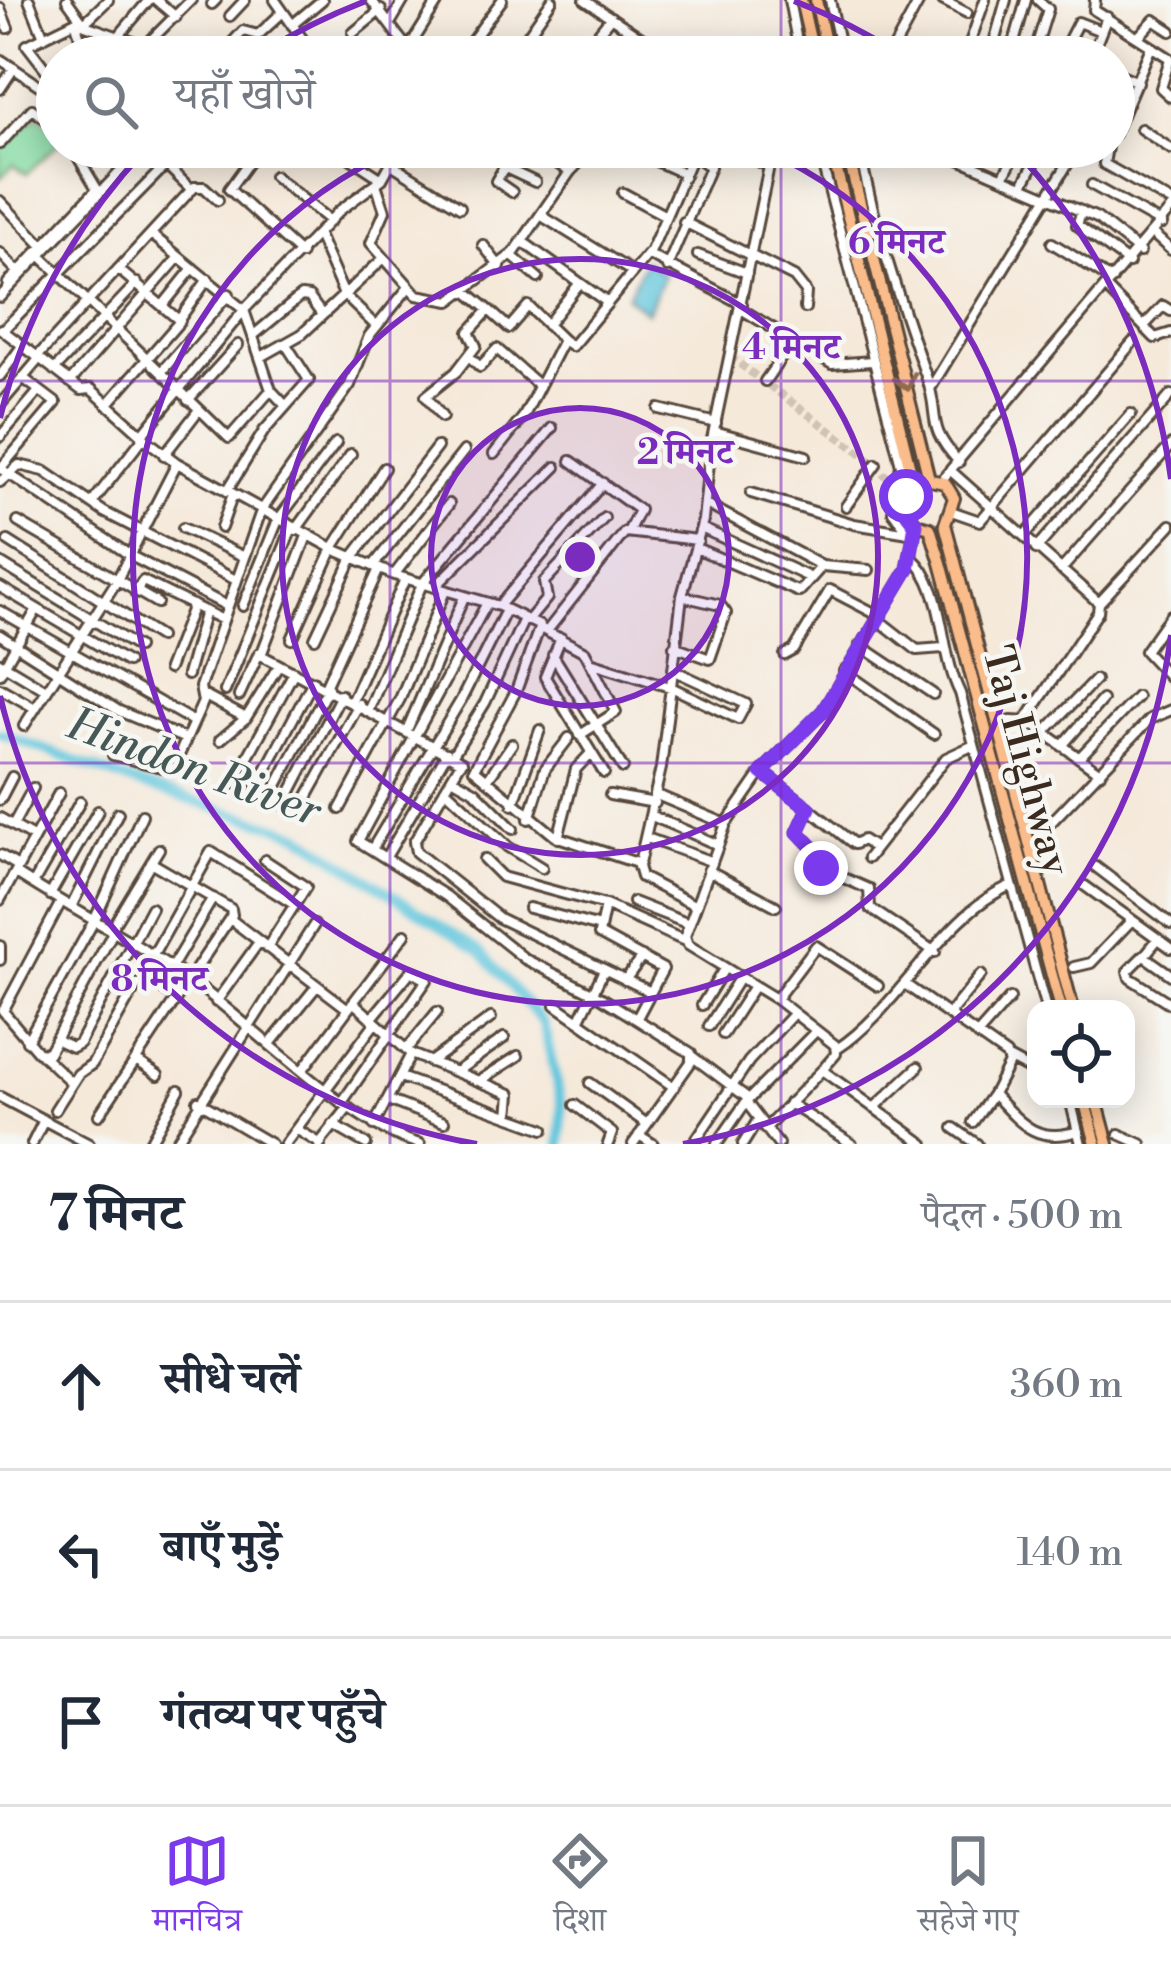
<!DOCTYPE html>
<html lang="hi">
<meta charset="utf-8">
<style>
:root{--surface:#fff;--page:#f2f2f3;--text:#1f2937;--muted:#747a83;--line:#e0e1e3;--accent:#7c3aed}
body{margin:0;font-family:"Libre Bodoni","Noto Serif Devanagari",serif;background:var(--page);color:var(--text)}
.controls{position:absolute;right:36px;bottom:36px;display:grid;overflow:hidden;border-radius:24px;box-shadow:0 6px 30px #0003}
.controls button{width:108px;height:108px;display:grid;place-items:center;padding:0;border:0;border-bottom:3px solid var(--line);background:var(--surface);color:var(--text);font:60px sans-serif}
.stop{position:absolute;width:36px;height:36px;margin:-27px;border:9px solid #7c3aed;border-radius:50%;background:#fff}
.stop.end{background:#7c3aed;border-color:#fff;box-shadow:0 3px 12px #0008}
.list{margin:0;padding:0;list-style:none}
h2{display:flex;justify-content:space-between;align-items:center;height:156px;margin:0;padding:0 48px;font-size:51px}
h2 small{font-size:39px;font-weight:400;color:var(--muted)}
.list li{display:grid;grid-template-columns:78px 1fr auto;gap:36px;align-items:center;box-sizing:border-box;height:168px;padding:0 48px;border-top:3px solid var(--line)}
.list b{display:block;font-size:45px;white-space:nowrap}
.list em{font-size:39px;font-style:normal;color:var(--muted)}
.icon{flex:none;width:66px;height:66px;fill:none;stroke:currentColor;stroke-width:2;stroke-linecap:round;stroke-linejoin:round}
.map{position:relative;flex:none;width:1171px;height:1144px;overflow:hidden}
.search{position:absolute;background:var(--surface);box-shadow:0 6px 30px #0003;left:36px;right:36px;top:36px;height:132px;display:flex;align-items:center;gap:30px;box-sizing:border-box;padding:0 42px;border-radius:66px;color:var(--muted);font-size:45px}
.sheet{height:660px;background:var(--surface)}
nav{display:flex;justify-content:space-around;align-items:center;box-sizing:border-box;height:168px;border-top:3px solid var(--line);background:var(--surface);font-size:33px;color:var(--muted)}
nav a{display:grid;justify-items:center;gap:6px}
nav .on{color:var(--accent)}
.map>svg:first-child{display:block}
</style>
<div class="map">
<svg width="1171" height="1144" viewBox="0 0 1171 1144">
<rect width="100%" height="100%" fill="#f6f6f2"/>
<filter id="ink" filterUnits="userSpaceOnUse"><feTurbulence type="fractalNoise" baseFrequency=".00833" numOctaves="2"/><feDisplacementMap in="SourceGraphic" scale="24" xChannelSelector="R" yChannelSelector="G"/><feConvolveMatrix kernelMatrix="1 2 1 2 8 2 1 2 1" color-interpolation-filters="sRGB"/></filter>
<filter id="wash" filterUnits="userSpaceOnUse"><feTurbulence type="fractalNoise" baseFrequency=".004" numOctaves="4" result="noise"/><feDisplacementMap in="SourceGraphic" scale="48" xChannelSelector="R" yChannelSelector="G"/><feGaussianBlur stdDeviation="2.7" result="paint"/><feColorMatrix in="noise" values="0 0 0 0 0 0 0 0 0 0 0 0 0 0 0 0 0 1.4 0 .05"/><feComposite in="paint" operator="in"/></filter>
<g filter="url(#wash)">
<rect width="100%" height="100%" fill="#f5e9da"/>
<path fill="#7fd99f" stroke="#5d825e" stroke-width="3" d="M38 115 57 133V145L26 174 14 164 0 178V149Z"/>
<path fill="#60c6dd" stroke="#4e787e" stroke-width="3" d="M645 260 664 275 647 312 627 297Z"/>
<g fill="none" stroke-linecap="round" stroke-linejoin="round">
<path stroke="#60c6dd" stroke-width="10" d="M0 733 132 782 297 833 480 951 543 1023 562 1106 561 1144"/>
</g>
</g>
<g filter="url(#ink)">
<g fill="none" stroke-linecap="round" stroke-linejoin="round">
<path stroke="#d0c3b4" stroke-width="8" stroke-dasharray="8 4" stroke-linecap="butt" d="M730 357 876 464 896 489"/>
<defs>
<path id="minor" d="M29 0 44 37
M67 0 85 25 145 46 191 0
M156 0 176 17
M275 0 315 57
M371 0 414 57
M585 0 670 57
M789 0 800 57
M830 0 842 57
M942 0 967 13
M1095 0 1094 10 1171 59
M212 4 216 0
M0 8 8 28
M230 16 245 0
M391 22 404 0
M83 24 108 0
M292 25 322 0
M353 33 381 10
M1138 37 1154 20 1171 31
M117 38 149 0
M521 45 552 0
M409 48 439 0
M73 57 82 44 76 24
M219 57 243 31 258 35 283 12
M460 57 502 0
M579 57 611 17
M889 57 920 0
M965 57 985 0
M990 57 1006 0
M1010 57 1026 0
M1033 57 1048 9 1038 0
M1060 57 1078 22 1101 31
M1091 57 1107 17
M0 59 46 90 55 78
M1170 59 1161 88 1171 97
M1114 72 1138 82
M54 80 27 45 78 20
M0 89 14 68
M1141 129 1171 149
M1114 134 1151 47
M0 144 32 109 57 128
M333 147 382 179
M400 147 382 179 339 211 244 310 141 436 177 463 338 551 394 575 499 606 540 626 516 691 474 769 555 836 637 863 641 877 696 906
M496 147 537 150 570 172 594 147
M696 147 649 255 742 304
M727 147 769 166
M818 147 901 465 893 512 913 538
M859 147C874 227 900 302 927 379 941 418 924 424 959 462
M931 147 1097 218 1140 252
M1107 147 1104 164 1171 202
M258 149 229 189 301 254
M643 155 683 173
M159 158 168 147
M974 164 981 147
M393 165 460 207
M503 167 535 182
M274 176 330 221
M1003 177 1019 147
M376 184 385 211 371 243 417 295 450 301 514 253 570 172
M1023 185 1043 147
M1092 185 1162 224
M512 192 496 181 515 149
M623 193 664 215
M0 201 43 246
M1082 211 1077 225 1129 263
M542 216 631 271
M684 222 794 277 806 292 805 308
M151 234 244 310 271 390 285 405
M318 235 344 295 376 326
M1154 235 1171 250
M523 242 608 303
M1052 243 1112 280
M483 245 500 267
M0 253 18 272
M698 255 747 273
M41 256 229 438 271 390
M512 256 538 278
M667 267 710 167 692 154
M8 283 97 189 72 147
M1105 287 1155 338 1171 333
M0 297 141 150 159 158 192 190
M164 304 193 268
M741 309 832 364 872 361
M489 310 509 328 528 306 563 340
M181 317 208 279
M547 325 579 284
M1144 326 1163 306 1171 311
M1 329 81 390 91 389 141 434
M3 330 166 165
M254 335 301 296 309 297 322 315
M469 356 480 367 497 349 537 384
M37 357 194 187H204L218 200
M261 357 302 334 384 258
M54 370 137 283
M161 372 229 294
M0 376 22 346
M765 381 793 341
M70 382 179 257
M930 389 1078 147
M188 400 238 345
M0 405 39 359
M107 405 180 321 118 269
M659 409 716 423
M442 417 426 396 456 372 476 346 469 332 489 310 466 291
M714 431 806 456
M0 437 39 391
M494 454 524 416 563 340 572 346 649 253
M164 455 198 411
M571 461 639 510 629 530
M0 468 131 556 227 606
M0 469 56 403 23 378
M951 471 1099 603 1098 612 1026 720
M941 481 1171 209
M0 482 19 465 44 471 104 512 236 580
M227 491 264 431 309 380 287 346
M751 493 854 524 909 533
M92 503 143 438
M706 504 822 566
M846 506 876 464
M954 512 980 521 1133 342
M18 522 157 603
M916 524 908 569 823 711 762 772 726 824 685 936 688 945 776 999 835 1045 836 1054 823 1069 826 1073 924 1144
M183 528 245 557
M221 528 233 494
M701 528 809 577
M296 530 351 454
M307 536 261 655 462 762
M1024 536 1131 414
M8 541 159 637
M696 548 799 592 822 566 869 570
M1036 549 1171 395
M911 557C946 586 939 652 960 693L1046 1009
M0 563 137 647
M373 566 464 451
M1061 570 1171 445
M394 575 449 504
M0 587 127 662
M435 587 556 467
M135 592 143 581 223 620
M487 603 358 841 446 896 525 959 602 998 691 1053V1062L633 1144
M1099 603 1171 525
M243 606 278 520 336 443
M499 606 603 483
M0 611 194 722
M876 618 917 650 943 648
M528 621 547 598 544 582 604 518
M1162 627 1171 615
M542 629 585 652 616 712 580 735
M547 631 625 532 698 540
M0 635 119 711 186 739
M1171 635 1162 627 1145 651 1171 679
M315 638 353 557 437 447
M561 638 545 677 604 773
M292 639 333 548 384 468
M860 645 933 694
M674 646 710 659 726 613 720 605 682 596
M553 655 623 768
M785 655 794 650 830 590 878 615
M590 662 673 688 738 719 746 704 673 670
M1 663 46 690
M168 669 193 605
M844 671 934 734
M0 673 37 609
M187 675 205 611
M325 687 379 569
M0 688 35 708
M225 691 292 528
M203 695 246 718
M239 696 259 653
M352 700 405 579
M369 709 422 584 552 428
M1011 721 1030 722 1100 773
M24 726 116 582 177 463
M407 730 464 597
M1044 733 1095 680
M220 740 246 718 279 665
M1062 746 1102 700
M113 755 166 768 175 764 203 702 200 687 261 511 350 385 369 336 409 287
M452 756 485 703 524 619
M1079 758 1137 697
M461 762 414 842 416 852 499 918 651 992
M762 772 809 808 798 832 819 854 821 868 869 889 870 908 935 952
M452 778 475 791 513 829
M487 780 512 744
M233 784 294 672
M445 789 508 847 542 868
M254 792 313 681
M610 795 655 803
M657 795 726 824
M271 797 328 688
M0 800 12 777
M284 805 341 695
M513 805 540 730
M340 809 400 699 445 591
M810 809 854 844 863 840 875 848
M300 810 359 704
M652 816 716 844
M0 818 33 837
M529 819 545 769 569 738
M13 825 33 788
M1039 835 1150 719 1171 710
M558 838 576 769 591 753
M647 838 710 861
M372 849 461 700 506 610
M0 855 18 866
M386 857 447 753
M868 858 946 758 974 745
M484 859 502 877 605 905 685 941
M265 860 306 887 267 948
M639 864 661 768 682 596 703 520 711 444 773 147
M1096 867 1171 924
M708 870 776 906
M16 873C72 910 133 940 189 979 254 1025 347 1125 420 1144
M33 884 80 802
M1085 886 1171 948
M50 895 98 811
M0 900 59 793
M61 902 3 1011 38 1052 48 1053 113 932
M633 902 689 924
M605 905 599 934 663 969 637 1018
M71 907 118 813
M529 908 600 927
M230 919 348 1009 405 934
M110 930 159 849
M1158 939 1144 956 1171 975
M0 946V960
M1144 955 1128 971 1130 978 1171 1004
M152 957 211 852 295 905
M1074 967 1091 963 1132 920
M170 970 213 898
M625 980 642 957
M906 985 1006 1055 1009 1063 993 1094C1022 1125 1037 1144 1078 1131
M776 999 816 946 878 986
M216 1002 259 942
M353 1002 411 1054 511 1094 509 1116
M556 1005 674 1087
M702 1005 724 969
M949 1014 981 975
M580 1019 604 970
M709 1026 740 977
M723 1034 754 986
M978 1034 1010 998
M55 1039 72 1047 79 1043 151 908
M27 1041 95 919 142 815
M270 1044 316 987
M837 1049C901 1007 943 913 1012 885
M406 1050 437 1012
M42 1055 72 1083
M693 1057 749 1099
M1010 1059 1036 1073
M136 1060 158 1075
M430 1062 491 1018
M304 1068 348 1009
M456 1072 504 1038
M400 1077 544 1129
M479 1081 518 1056
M590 1083 647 1124
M0 1097 89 1144
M1070 1099 1081 1144
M388 1100 444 1122
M198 1101 271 1144
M343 1101 427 980 411 971 372 1018
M746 1102 778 1144
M789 1103 852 1144
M575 1105 612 1133 608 1144
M874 1108 918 1067
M55 1110 78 1074 92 1064 137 984 152 981 176 999
M99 1115 232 915 231 909 152 863
M973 1122 993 1094
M333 1125 366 1144
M374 1125 411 1054
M954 1128 977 1144
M296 1129 321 1144
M765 1129 823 1069
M1119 1134 1141 1144
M639 1135 653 1144
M32 1144 44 1120
M149 1144 179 1090
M175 1144 314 925
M285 1144 375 1023
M319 1144 348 1108
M693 1144 749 1061 794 1013
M717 1144 746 1102 816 1031
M743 1144 758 1120"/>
<path id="major" d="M801 0 814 57
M816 0 828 57
M831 147 914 485
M846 147 929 479
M1061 1009 941 563 930 528 916 524 906 510 908 492 925 479 945 483 954 498 945 524 1073 1009
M1084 1099 1096 1144
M1096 1099 1108 1144"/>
</defs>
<use href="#minor" stroke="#57473a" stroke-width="14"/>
<use href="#major" stroke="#57473a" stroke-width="16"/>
<use href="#minor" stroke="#fff" stroke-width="8"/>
<use href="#major" stroke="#f9bc8a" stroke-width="10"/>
</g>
<defs><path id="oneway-chevron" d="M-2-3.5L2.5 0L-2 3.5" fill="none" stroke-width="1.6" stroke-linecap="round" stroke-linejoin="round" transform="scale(3)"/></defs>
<use stroke="#906c4f" href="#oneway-chevron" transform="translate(906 382) rotate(75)"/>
</g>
<g fill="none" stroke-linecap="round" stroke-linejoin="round" filter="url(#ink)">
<path stroke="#7c3aed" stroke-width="15" d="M821 868 819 854 798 832 809 808 762 772 823 711 908 569 916 524 908 514 906 496"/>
</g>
<path fill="none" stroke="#7b2cbf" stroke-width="3" stroke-opacity="0.55" d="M390 0V57M781 0V57M390 147V1144M781 147V1144M0 381H1171M0 763H1171"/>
<circle cx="580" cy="557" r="149" fill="#7b2cbf" fill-opacity=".12"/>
<g fill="none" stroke="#7b2cbf" stroke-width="6">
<circle cx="580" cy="557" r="149"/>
<circle cx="580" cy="557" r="298"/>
<path d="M758 147A447 447 0 1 1 402 147"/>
<path d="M1171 635A596 596 0 0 1 683 1144M477 1144A596 596 0 0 1 0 696M0 418A596 596 0 0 1 144 151M260 54A596 596 0 0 1 366 1M794 1A596 596 0 0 1 900 54M1016 151A596 596 0 0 1 1171 479"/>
</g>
<g text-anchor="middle" stroke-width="9" stroke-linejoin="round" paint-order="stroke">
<g font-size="42" fill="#3b2a1e" stroke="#f6f6f2">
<text transform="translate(1028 760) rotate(75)" y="15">Taj Highway</text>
</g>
<g font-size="45" font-style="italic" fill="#465957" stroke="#f6f6f2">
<text transform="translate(195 766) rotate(20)" y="16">Hindon River</text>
</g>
</g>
<circle cx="580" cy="557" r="18" fill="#7b2cbf" stroke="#f6f6f2" stroke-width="6"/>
<g font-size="36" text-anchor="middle" font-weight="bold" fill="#7b2cbf" stroke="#f6f6f2" stroke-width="9" stroke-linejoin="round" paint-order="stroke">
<text x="896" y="254">6 मिनट</text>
<text x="791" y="359">4 मिनट</text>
<text x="685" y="464">2 मिनट</text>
<text x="159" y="991">8 मिनट</text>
</g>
</svg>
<div class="controls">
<button><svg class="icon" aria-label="locate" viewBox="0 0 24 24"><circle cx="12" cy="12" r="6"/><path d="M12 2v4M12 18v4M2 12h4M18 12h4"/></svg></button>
</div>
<div class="stop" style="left:906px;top:496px"></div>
<div class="stop end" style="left:821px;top:868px"></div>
<div class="search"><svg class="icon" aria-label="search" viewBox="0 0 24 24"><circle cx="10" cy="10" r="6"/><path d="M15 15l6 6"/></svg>यहाँ खोजें</div>
</div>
<section class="sheet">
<h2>7 मिनट<small>पैदल · 500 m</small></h2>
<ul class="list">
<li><svg class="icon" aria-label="ahead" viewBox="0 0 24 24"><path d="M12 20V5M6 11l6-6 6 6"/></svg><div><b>सीधे चलें</b></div><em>360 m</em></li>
<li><svg class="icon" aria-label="left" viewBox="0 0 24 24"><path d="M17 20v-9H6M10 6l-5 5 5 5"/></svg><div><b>बाएँ मुड़ें</b></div><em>140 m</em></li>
<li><svg class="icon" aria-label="arrive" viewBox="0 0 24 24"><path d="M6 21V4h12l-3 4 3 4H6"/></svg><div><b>गंतव्य पर पहुँचे</b></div></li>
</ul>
</section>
<nav>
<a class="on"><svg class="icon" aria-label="map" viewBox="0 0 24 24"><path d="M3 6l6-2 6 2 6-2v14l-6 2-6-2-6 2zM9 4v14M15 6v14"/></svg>मानचित्र</a>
<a><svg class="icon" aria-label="directions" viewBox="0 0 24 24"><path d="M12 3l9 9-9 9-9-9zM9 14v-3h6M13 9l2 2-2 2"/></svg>दिशा</a>
<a><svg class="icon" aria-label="saved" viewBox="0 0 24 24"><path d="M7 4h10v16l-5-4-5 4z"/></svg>सहेजे गए</a>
</nav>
